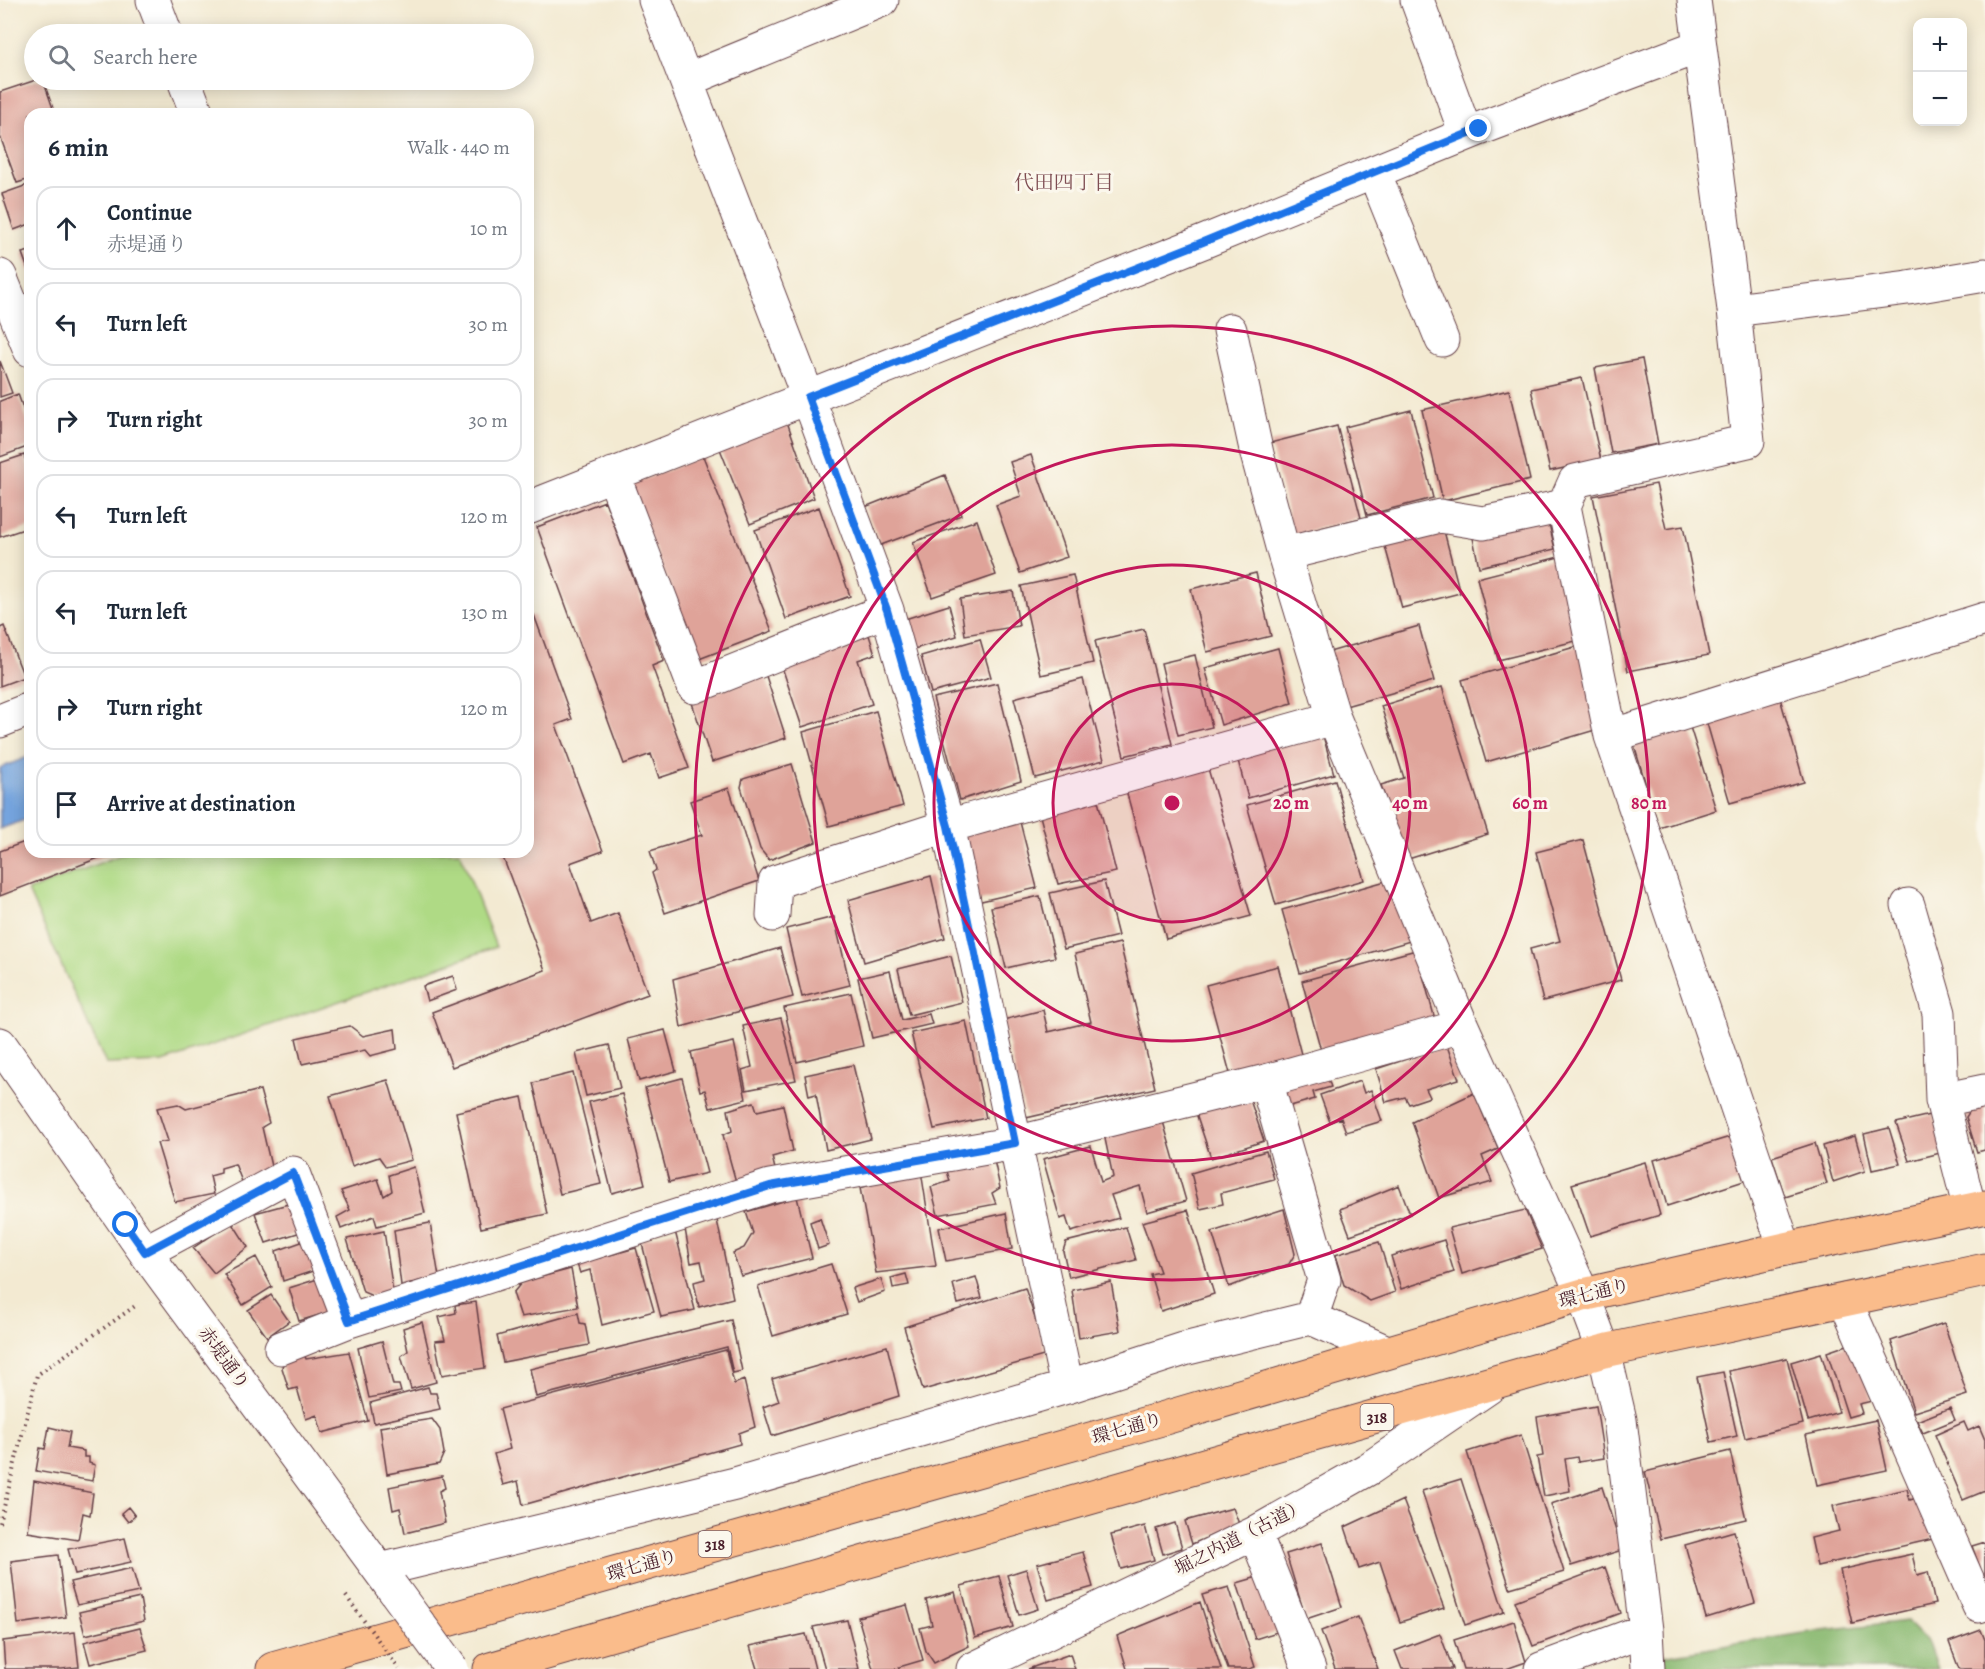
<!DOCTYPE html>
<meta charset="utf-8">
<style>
:root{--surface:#fff;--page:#f2f2f3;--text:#1f2937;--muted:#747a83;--line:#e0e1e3}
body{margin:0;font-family:Alegreya,"Noto Serif JP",serif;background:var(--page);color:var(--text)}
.controls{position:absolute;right:18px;top:18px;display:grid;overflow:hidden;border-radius:12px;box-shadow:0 3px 15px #0003}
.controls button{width:54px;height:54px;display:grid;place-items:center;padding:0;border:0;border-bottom:2px solid var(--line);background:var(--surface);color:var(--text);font:30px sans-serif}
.stop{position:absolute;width:18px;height:18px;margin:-14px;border:4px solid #1a73e8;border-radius:50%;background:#fff}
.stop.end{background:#1a73e8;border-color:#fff;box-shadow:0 2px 6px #0008}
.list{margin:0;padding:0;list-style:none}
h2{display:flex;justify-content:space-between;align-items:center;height:78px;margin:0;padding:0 24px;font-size:26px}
h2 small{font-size:20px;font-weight:400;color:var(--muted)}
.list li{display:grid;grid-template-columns:39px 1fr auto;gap:18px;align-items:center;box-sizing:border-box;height:84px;margin:0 12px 12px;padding:0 12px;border:2px solid var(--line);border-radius:18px}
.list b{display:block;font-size:22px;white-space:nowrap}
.list p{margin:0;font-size:20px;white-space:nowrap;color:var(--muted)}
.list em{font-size:20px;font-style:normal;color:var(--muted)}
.icon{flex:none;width:33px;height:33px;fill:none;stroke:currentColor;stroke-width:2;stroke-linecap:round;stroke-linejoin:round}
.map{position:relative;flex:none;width:1985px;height:1669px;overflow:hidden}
.search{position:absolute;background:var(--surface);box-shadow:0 3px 15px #0003;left:24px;top:24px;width:510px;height:66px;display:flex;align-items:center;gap:15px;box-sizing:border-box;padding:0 21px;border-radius:33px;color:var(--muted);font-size:22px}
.panel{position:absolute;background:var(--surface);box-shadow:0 3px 15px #0003;left:24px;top:108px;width:510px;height:750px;border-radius:18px}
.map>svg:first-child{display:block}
</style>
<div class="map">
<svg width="1985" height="1669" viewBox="0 0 1985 1669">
<rect width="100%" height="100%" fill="#fbf7ec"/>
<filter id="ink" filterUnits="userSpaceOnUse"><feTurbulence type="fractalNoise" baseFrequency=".0167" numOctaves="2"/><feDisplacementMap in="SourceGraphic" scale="12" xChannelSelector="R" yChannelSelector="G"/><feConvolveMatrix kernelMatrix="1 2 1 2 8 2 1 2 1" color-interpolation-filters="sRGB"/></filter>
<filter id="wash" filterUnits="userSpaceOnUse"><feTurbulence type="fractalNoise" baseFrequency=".008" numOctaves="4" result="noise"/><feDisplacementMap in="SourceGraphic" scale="24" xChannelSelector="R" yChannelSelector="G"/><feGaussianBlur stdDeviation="1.35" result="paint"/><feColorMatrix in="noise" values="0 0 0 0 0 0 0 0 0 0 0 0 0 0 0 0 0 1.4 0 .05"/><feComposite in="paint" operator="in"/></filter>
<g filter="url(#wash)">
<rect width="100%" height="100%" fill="#f3ead2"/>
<path fill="#afda85" stroke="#7c7c58" stroke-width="1.5" d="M128 852H460L496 947 163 1062 106 1064 28 891Z"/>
<path fill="#8bba72" stroke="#6a6c4e" stroke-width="1.5" d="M1907 1621 1929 1644 1938 1669H1663V1656L1822 1630Z"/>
<path fill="#74a4de" stroke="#5f6284" stroke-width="1.5" d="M30 756V818L0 829V768Z"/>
<g id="blocks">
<path fill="#dfa399" d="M36 80H43L55 114H30V179L17 183 0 136V92Z
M30 184V224L14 230 2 194Z
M30 251V275L22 253Z
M1642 359 1658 444 1611 453 1595 368Z
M0 361 12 393 0 397Z
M1582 378 1601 460 1550 471 1531 389Z
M1509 390 1530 480 1443 501 1422 410Z
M18 394 30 428V446L0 457V401Z
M1411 410 1433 498 1367 515 1345 427Z
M786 419 814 498 750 524 718 444Z
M1337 426 1361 518 1293 535 1270 443Z
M24 455 30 472V527L0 537V463Z
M1031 455 1067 557 1020 573 996 505 1021 496 1010 462Z
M703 456 772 631 699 659 630 485Z
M945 475 961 515 881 545 865 507Z
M1656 484 1666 529 1683 526 1709 655 1628 671 1593 496Z
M605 501 664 661 652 666 689 768 659 778 651 754 624 764 537 527Z
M819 507 850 596 786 619 755 530Z
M1547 515 1555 549 1479 567 1472 533Z
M977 520 996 575 932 597 913 542Z
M1442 523 1460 593 1402 608 1383 539Z
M1559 557 1580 640 1498 660 1477 578Z
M1256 573 1271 636 1207 652 1191 589Z
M1073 575 1093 663 1041 675 1021 586Z
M1013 591 1019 626 965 635 960 599Z
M949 605 957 636 914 649 905 619Z
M534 615 572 719 556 725 603 851 570 863 591 923 618 913 648 994 452 1067 432 1012 545 970 501 852H528V617Z
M4 626 24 677 0 686V628Z
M1419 626 1434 681 1342 707 1326 653Z
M1144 629 1172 744 1124 756 1095 641Z
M868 632 875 654 858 660 872 704 802 727 780 661Z
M980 639 991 677 931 693 921 656Z
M1578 646 1602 728 1486 762 1462 680Z
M1278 648 1292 703 1221 725 1205 668Z
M1195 655 1212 727 1178 735 1161 663Z
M766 676 786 738 712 762 691 700Z
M1083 679 1104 760 1035 778 1014 698Z
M997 683 1021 781 960 800 933 698Z
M1442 687 1488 834 1405 860 1381 785 1404 778 1381 706Z
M1780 698 1804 782 1730 803 1706 720Z
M876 711 903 806 829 826 803 732Z
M1690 727 1716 810 1659 828 1634 745Z
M1321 729 1334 774 1248 798 1236 753Z
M792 764 816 842 769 860 760 849 741 787 743 779Z
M1207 765 1251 916 1166 939 1126 790Z
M1335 780 1364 880 1276 905 1247 805Z
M729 788 759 881 665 913 652 873 656 870 650 851 702 835 690 801Z
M1097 797 1116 872 1058 884 1039 812Z
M1019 818 1037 888 977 902 960 833Z
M30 840V852H114L0 896V851Z
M1583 840 1621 980 1543 1001 1530 949 1560 941 1536 852Z
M931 876 945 938 864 962 848 900Z
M1393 879 1410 941 1300 973 1282 910Z
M1104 881 1118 936 1064 949 1050 893Z
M1040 896 1055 957 1006 968 991 907Z
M834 917 850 985 802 997 786 929Z
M1120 943 1155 1088 1026 1118 1003 1020 1043 1010 1048 1032 1091 1022 1075 954Z
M780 948 793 997 681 1027 673 979Z
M1416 950 1436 1023 1322 1054 1302 981Z
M951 956 962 1002 909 1015 898 969Z
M1278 966 1302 1058 1231 1077 1206 985Z
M890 971 902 1020 929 1014 932 1024 872 1038 858 978Z
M453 976 457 990 427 1001 423 986Z
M851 993 863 1046 797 1062 784 1008Z
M781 1018 796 1080 746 1090 742 1070 752 1067 743 1026Z
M966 1021 986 1118 934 1129 911 1033Z
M350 1026 363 1036 395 1029 397 1049 370 1056 365 1050 302 1064 296 1038Z
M665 1030 676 1071 639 1081 628 1039Z
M734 1042 746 1099 710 1108 705 1090 700 1091 691 1052Z
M609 1045 620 1088 586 1096 576 1053Z
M1447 1046 1459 1079 1426 1089 1430 1097 1409 1104 1405 1097 1386 1102 1376 1069Z
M853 1065 871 1139 826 1150 816 1094 809 1096 805 1075Z
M1325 1071 1331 1087 1313 1092 1315 1099 1287 1107 1278 1083Z
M573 1073 601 1184 560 1194 533 1083Z
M682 1078 707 1173 669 1182 645 1088Z
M388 1080 412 1160 386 1167 379 1157 352 1166 330 1096Z
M1360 1081 1364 1093 1371 1090 1382 1121 1346 1132 1341 1118 1330 1122 1320 1095Z
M260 1090 269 1123 262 1127 273 1175 243 1184 235 1164 221 1168V1173L210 1176 214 1194 175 1202 157 1143 168 1141 157 1108 178 1104 186 1109Z
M1247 1091 1264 1141 1211 1158 1194 1107Z
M1474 1093 1498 1149 1482 1156 1492 1182 1439 1198 1412 1122Z
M622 1094 645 1184 612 1193 589 1102Z
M522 1097 547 1214 481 1228 456 1112Z
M754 1102 757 1111 783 1105 793 1151 772 1157 776 1173 736 1182 723 1135 732 1131 728 1110Z
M1985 1104V1150L1977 1152 1966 1117 1973 1106Z
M1934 1114 1944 1152 1909 1161 1896 1123Z
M1162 1118 1186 1201 1147 1212 1140 1186 1111 1195 1119 1218 1071 1232 1066 1217 1060 1219 1043 1159 1091 1146 1101 1182 1113 1177 1104 1134Z
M1889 1128 1900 1164 1872 1170 1864 1134Z
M1855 1136 1865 1171 1833 1182 1823 1146Z
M1730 1137 1744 1181 1667 1206 1654 1160Z
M1815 1143 1827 1184 1785 1197 1772 1157Z
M1266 1151 1274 1179 1221 1193 1223 1204 1200 1209 1191 1173Z
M994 1160 1000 1188 992 1193 996 1204 938 1215 931 1187 950 1181 947 1171Z
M1645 1162 1660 1215 1590 1236 1572 1184Z
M414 1167 425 1213 377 1226 374 1216 341 1229 337 1217 350 1210 341 1191 378 1179 384 1196 392 1191 389 1175Z
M921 1171 936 1266 876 1273 860 1188Z
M1399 1185 1410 1214 1350 1235 1340 1209Z
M797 1197 812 1258 741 1276 733 1253 744 1248 753 1233 746 1212Z
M292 1203 301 1232 266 1243 255 1213Z
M1284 1209 1295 1254 1289 1264 1229 1287 1212 1232Z
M1188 1210 1214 1294 1161 1311 1150 1274 1160 1272 1142 1222Z
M1525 1210 1542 1249 1462 1274 1449 1228Z
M1006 1213 1012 1249 946 1261 939 1228Z
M820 1218 829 1245 818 1249 810 1222Z
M717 1220 733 1298 699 1307 694 1282 705 1279 701 1261 691 1263 685 1229Z
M232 1222 248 1247 214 1273 193 1248Z
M430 1223 439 1277 401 1285 394 1230Z
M1126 1227 1136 1260 1069 1277 1063 1251 1066 1242Z
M384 1231 393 1292 375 1297 363 1292 347 1239Z
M675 1231 695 1310 661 1317 641 1240Z
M307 1240 316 1270 283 1281 276 1251Z
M1444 1240 1454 1272 1401 1289 1391 1256Z
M1379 1242 1395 1292 1370 1301 1344 1285 1335 1255Z
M636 1248 654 1311 602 1325 590 1270 580 1273 577 1264Z
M256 1257 272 1287 243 1305 224 1274Z
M831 1264 847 1314 773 1336 758 1286Z
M571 1269 578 1307 521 1317 513 1293 522 1282Z
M906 1274 909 1285 893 1288 891 1278Z
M324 1277 332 1311 299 1321 289 1288Z
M976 1277 982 1298 958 1304 953 1284Z
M881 1279 885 1292 857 1302 852 1288Z
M1111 1282 1120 1331 1079 1338 1072 1290Z
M1025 1288 1047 1355 923 1390 904 1327Z
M271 1295 289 1321 267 1337 248 1310Z
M476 1302 485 1368 442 1375 435 1341 445 1340 439 1317 456 1313 455 1305Z
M578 1313 580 1323 585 1324 589 1345 503 1362 497 1336Z
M731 1320 742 1371 733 1373 727 1347 536 1397 530 1369Z
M422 1322 436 1382 411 1389 401 1356 408 1351 403 1328Z
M1944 1323 1967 1395 1914 1412 1891 1341Z
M382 1341 393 1385H399L401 1392 369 1398 358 1348Z
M1853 1343 1872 1401 1859 1404 1862 1413 1848 1417 1827 1352Z
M887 1346 899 1396 772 1436 763 1407 779 1401 772 1379Z
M726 1350 734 1384 744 1380 755 1427 739 1433 740 1444 523 1505 518 1481 503 1485 494 1454 510 1449 500 1409Z
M303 1351 306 1359 349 1352 368 1421 322 1433 317 1415 306 1419 297 1388 289 1390 282 1368 284 1357Z
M1821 1353 1839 1412 1808 1421 1791 1362Z
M1787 1358 1803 1424 1745 1438 1729 1371Z
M1723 1372 1737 1436 1711 1442 1697 1377Z
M428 1387 430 1393H436L440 1409 374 1423 370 1403Z
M1596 1406 1604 1458 1578 1462 1577 1457 1565 1459 1570 1491 1544 1496 1537 1457 1543 1456 1537 1417Z
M1950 1408 1955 1420 1923 1433 1917 1421Z
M432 1419 440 1430 444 1453 439 1464 387 1474 380 1427Z
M1876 1420 1887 1470 1817 1485 1806 1435Z
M1964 1422 1968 1431 1979 1426 1985 1440V1491L1963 1500 1935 1435Z
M49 1427 70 1432 67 1448 84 1451V1457H89V1463L95 1465 92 1481 36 1471 40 1448 45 1449Z
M1521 1435 1564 1572 1510 1588 1467 1452Z
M1730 1451 1746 1519 1661 1539 1645 1472Z
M442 1476 445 1488 439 1491 445 1523 405 1533 400 1508 393 1510 389 1487Z
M1461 1479 1504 1612 1465 1625 1422 1491Z
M34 1481 93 1493 90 1515 83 1513 78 1540 28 1532Z
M1602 1487 1622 1550 1571 1566 1551 1504Z
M1907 1489 1910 1500 1923 1496 1933 1539 1817 1566 1811 1538 1839 1531 1833 1506Z
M1403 1500 1444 1608 1400 1622 1380 1562 1359 1569 1345 1527Z
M128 1507 135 1516 128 1522 121 1513Z
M1233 1508 1239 1524 1192 1544 1185 1521Z
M1175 1523 1182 1548 1163 1554 1156 1529Z
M1145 1526 1154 1560 1121 1569 1111 1535Z
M1734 1531 1755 1603 1706 1618 1685 1545Z
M125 1538 131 1562 75 1574 68 1549Z
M1985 1542V1582L1972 1546Z
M1322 1543 1342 1607 1306 1619 1286 1554Z
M1083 1552 1093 1587 1048 1600 1037 1564Z
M1912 1554 1917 1575 1928 1572 1935 1604 1852 1623 1840 1570Z
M58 1555 66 1617 18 1624 11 1561Z
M1605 1567 1621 1613 1533 1646 1515 1601Z
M132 1568 139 1592 77 1605 70 1582Z
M1026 1569 1038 1609 1019 1615 1007 1575Z
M999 1576 1013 1627 975 1638 961 1586Z
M1261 1576 1283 1630 1255 1639 1237 1583Z
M1229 1587 1255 1667 1249 1669H1228L1202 1595Z
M955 1592 969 1646 934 1663 926 1651 920 1628 932 1625 926 1600Z
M140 1598 144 1621 85 1635 79 1612Z
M1200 1602 1221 1669H1127L1117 1636Z
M907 1605 923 1660 899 1667V1669H873L858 1617Z
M1358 1617 1378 1669H1335L1321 1631Z
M847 1620 859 1669H825L813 1627Z
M1514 1621 1526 1662 1506 1669H1463L1454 1640Z
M140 1628 147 1650 90 1664 84 1642Z
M1981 1630 1985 1640V1669H1959L1949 1642Z
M75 1632 79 1667 62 1669H5L3 1641Z
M806 1634 815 1669H757L750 1646Z
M1440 1634 1453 1669H1402L1395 1651Z
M1070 1654 1075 1669H1028Z"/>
</g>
</g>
<g filter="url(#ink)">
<use href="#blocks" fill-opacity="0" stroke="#633d44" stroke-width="1.5"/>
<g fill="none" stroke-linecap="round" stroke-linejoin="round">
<defs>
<path id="minor" d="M153 0 166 34
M655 0 808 397 887 610 948 826 1067 1387
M1417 0 1466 134
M1694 0 1734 310 1748 441 1575 481 1564 506 1611 736 1785 1249
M184 80 197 114
M687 80 882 0
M1374 172 1442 340
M0 276 30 350
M1734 310 1908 288 1985 275
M1230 330 1257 454 1284 554 1440 516 1483 523 1564 506
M613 474 694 687 887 610
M528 508 1203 242 1479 129 1700 46
M1284 554 1334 718 1462 1026 1583 1295 1604 1351 1620 1420 1646 1630 1648 1669
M0 721 30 709
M1611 736 1985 619
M1908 905 1939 1013 1942 1100 1970 1210
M773 915 775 882 948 826 1334 718
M0 1044 145 1252 391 1586
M1266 1081 1324 1280 1311 1318
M1942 1100 1985 1091
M145 1252 293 1173 349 1321
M1845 1300 1979 1606 1985 1603
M281 1348 349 1321 770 1186 1015 1143 1266 1081 1462 1026
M1255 1533 1309 1669
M380 1570 735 1484 1067 1387 1184 1349 1311 1318 1387 1352
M973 1669 1255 1533 1370 1468 1489 1387
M1541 1669 1646 1630"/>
<path id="major" d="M273 1669 1158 1420 1583 1295 1785 1249 1985 1207
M490 1669 1604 1351 1985 1270"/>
</defs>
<use href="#minor" stroke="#633d44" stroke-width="35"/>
<use href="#major" stroke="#633d44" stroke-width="35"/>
<path stroke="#633d44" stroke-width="4" stroke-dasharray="1.5 4.5" stroke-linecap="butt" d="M0 1523 37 1375 138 1304"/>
<use href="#minor" stroke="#fff" stroke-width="33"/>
<use href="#major" stroke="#fabc8b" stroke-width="33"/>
<defs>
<path id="minor-bridge" d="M391 1586 452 1669"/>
</defs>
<use href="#minor-bridge" stroke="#633d44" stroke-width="35" stroke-linecap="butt"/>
<path stroke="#633d44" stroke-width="4" stroke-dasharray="1.5 4.5" stroke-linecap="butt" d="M346 1596 399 1669"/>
<use href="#minor-bridge" stroke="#fff" stroke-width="33"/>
</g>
</g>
<g fill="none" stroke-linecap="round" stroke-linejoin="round" filter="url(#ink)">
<path stroke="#1a73e8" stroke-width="8" d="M126 1225 145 1252 293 1173 349 1321 770 1186 1015 1143 948 826 887 610 808 397 1203 242 1479 129"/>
</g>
<circle cx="1172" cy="803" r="119" fill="#c2185b" fill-opacity=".12"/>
<g fill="none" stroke="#c2185b" stroke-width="3">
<circle cx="1172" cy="803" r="119"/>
<circle cx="1172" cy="803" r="238"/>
<circle cx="1172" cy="803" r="358"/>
<circle cx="1172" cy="803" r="477"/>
</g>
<g text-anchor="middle" stroke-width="6" stroke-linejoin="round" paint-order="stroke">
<g fill="#fbf7ec" stroke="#7f6065" stroke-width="1.5">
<rect x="1360.5" y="1404" width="33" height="26" rx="4.5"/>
<rect x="698.5" y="1531" width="33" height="26" rx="4.5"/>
</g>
<g font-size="16" font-weight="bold" fill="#4a1f2b">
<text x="1377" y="1423">318</text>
<text x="715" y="1550">318</text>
</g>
<g font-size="18" fill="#4a1f2b" stroke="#fbf7ec">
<text transform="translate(1594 1293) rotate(-14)" y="6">環七通り</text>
<text transform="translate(224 1358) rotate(54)" y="6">赤堤通り</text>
<text transform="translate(1127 1428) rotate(-16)" y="6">環七通り</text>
<text transform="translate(1240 1537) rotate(-27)" y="6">堀之内道（古道）</text>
<text transform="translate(642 1565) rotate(-16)" y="6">環七通り</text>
</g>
<g font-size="20" fill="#7e4d52" stroke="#fbf7ec">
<text x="1064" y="189">代田四丁目</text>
</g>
</g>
<circle cx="1172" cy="803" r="9" fill="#c2185b" stroke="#fbf7ec" stroke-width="3"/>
<g font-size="18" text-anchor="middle" font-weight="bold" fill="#c2185b" stroke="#fbf7ec" stroke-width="6" stroke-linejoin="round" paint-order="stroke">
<text x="1291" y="809">20 m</text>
<text x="1410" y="809">40 m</text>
<text x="1530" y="809">60 m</text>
<text x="1649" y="809">80 m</text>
</g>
</svg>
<div class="controls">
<button>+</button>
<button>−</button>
</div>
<div class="stop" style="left:126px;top:1225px"></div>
<div class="stop end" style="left:1479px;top:129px"></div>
<div class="search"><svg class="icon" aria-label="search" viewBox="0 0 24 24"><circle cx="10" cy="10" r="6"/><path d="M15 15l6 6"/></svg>Search here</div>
<section class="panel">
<h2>6 min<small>Walk · 440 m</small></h2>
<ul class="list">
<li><svg class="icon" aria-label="ahead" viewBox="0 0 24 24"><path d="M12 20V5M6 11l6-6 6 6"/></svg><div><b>Continue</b><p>赤堤通り</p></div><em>10 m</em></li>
<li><svg class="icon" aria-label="left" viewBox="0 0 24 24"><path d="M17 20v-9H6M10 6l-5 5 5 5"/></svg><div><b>Turn left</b></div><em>30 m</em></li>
<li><svg class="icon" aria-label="right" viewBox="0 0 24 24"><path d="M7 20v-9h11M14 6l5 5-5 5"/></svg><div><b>Turn right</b></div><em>30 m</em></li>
<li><svg class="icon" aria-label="left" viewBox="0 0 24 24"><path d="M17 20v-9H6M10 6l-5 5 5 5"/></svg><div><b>Turn left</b></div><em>120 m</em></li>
<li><svg class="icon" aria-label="left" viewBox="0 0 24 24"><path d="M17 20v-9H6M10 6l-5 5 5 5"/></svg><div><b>Turn left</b></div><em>130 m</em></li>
<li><svg class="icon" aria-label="right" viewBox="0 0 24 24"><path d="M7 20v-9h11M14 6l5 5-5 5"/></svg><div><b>Turn right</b></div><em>120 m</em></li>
<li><svg class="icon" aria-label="arrive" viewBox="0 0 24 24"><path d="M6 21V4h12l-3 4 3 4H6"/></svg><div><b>Arrive at destination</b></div></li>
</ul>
</section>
</div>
